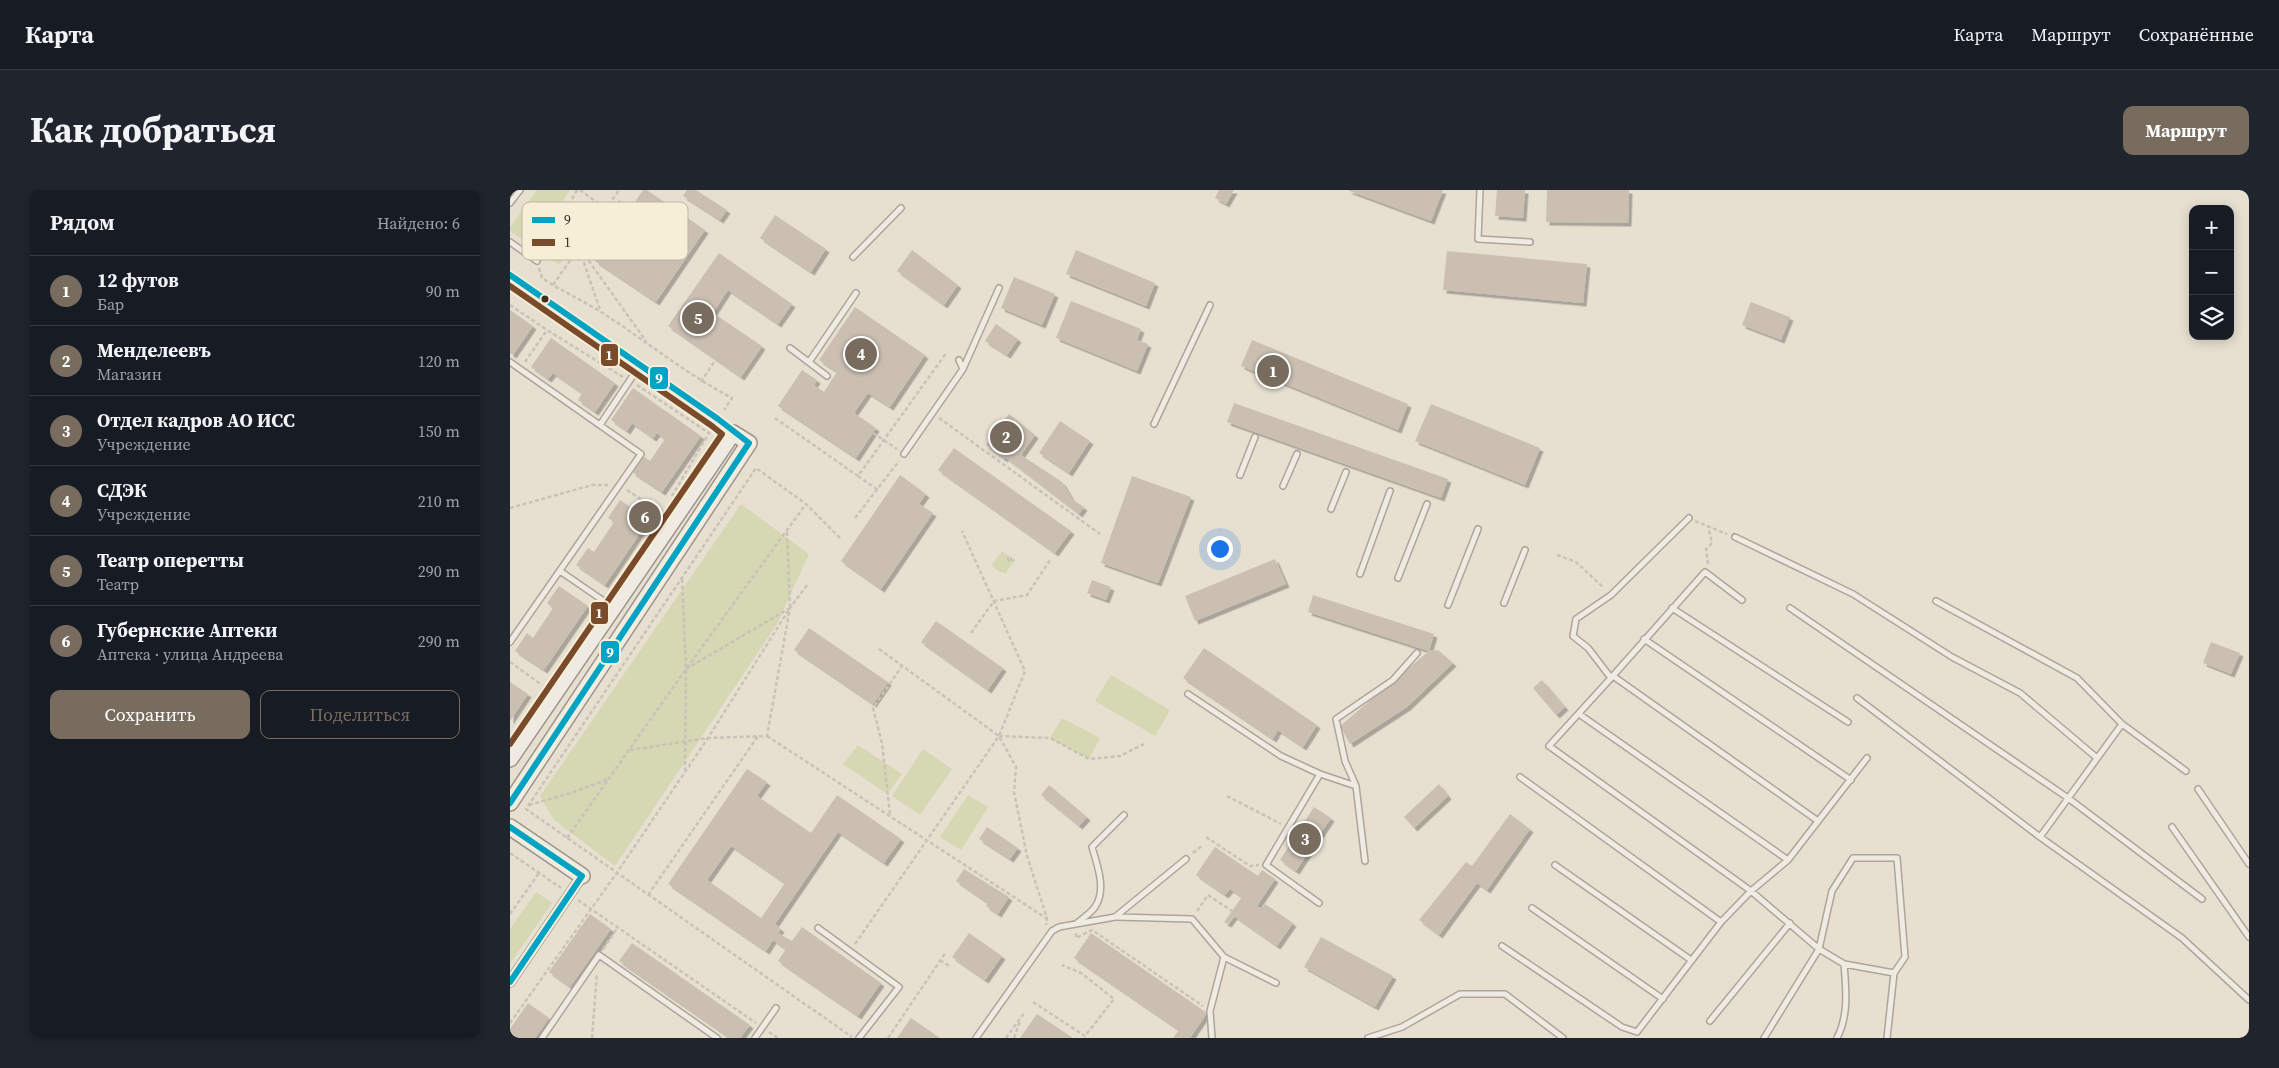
<!DOCTYPE html>
<html lang="ru">
<meta charset="utf-8">
<style>
:root{--surface:#171b24;--page:#20242c;--text:#f1f3f6;--muted:#9ea1a6;--line:#363941;--accent:#786c5e}
body{margin:0;font-family:"Source Serif 4",serif;background:var(--page);color:var(--text)}
.controls{position:absolute;right:15px;top:15px;display:grid;overflow:hidden;border-radius:10px;box-shadow:0 2px 12px #0003}
.controls button{width:45px;height:45px;display:grid;place-items:center;padding:0;border:0;border-bottom:1px solid var(--line);background:var(--surface);color:var(--text);font:25px sans-serif}
.you{position:absolute;left:709px;top:358px;width:18px;height:18px;margin:-12px;border:4px solid #fff;border-radius:50%;background:#1a73e8;box-shadow:0 0 0 8px #1a73e833}
.badge{display:grid;place-items:center;width:32px;height:32px;border-radius:50%;background:var(--accent);color:#fff;font-size:16px;font-weight:700}
.pin{position:absolute;translate:-50% -50%;border:2px solid #fff;box-shadow:0 1px 5px #0006}
.list{margin:0;padding:0;list-style:none}
h2{display:flex;justify-content:space-between;align-items:center;height:65px;margin:0;padding:0 20px;font-size:21px}
h2 small{font-size:16px;font-weight:400;color:var(--muted)}
.list li{display:grid;grid-template-columns:32px 1fr auto;gap:15px;align-items:center;box-sizing:border-box;height:70px;padding:0 20px;border-top:1px solid var(--line)}
.list b{display:block;font-size:19px;white-space:nowrap}
.list p{margin:0;font-size:16px;white-space:nowrap;color:var(--muted)}
.list em{font-size:16px;font-style:normal;color:var(--muted)}
.actions{display:flex;gap:10px;padding:15px 20px}
.actions a{flex:1;padding:11px 0;border:1px solid var(--accent);border-radius:10px;text-align:center;font-size:18px;color:var(--accent)}
.actions .main{background:var(--accent);color:#fff}
.icon{flex:none;width:28px;height:28px;fill:none;stroke:currentColor;stroke-width:2;stroke-linecap:round;stroke-linejoin:round}
.map{position:relative;flex:none;width:1739px;height:848px;overflow:hidden;border-radius:10px}
header{display:flex;align-items:center;gap:30px;box-sizing:border-box;height:70px;padding:0 25px;background:var(--surface);border-bottom:1px solid var(--line)}
header strong{font-size:24px}
nav{display:flex;gap:28px;margin-inline-start:auto;font-size:18px}
.intro{display:flex;align-items:center;justify-content:space-between;box-sizing:border-box;height:120px;padding:0 30px}
h1{margin:0;font-size:35px}
.button{padding:12px 22px;border-radius:10px;background:var(--accent);color:#fff;font-size:18px;font-weight:700}
main{display:flex;gap:30px;padding:0 30px}
aside{flex:1;background:var(--surface);border-radius:10px;box-shadow:0 2px 12px #0003}
.map>svg:first-child{display:block}
</style>
<header>
<strong>Карта</strong>
<nav><a>Карта</a><a>Маршрут</a><a>Сохранённые</a></nav>
</header>
<div class="intro"><h1>Как добраться</h1><a class="button">Маршрут</a></div>
<main>
<aside>
<h2>Рядом<small>Найдено: 6</small></h2>
<ul class="list">
<li><span class="badge">1</span><div><b>12 футов</b><p>Бар</p></div><em>90 m</em></li>
<li><span class="badge">2</span><div><b>Менделеевъ</b><p>Магазин</p></div><em>120 m</em></li>
<li><span class="badge">3</span><div><b>Отдел кадров АО ИСС</b><p>Учреждение</p></div><em>150 m</em></li>
<li><span class="badge">4</span><div><b>СДЭК</b><p>Учреждение</p></div><em>210 m</em></li>
<li><span class="badge">5</span><div><b>Театр оперетты</b><p>Театр</p></div><em>290 m</em></li>
<li><span class="badge">6</span><div><b>Губернские Аптеки</b><p>Аптека · улица Андреева</p></div><em>290 m</em></li>
</ul>
<div class="actions"><a class="main">Сохранить</a><a>Поделиться</a></div>
</aside>
<div class="map">
<svg width="1739" height="848" viewBox="0 0 1739 848">
<defs>
<pattern id="park-tufts" width="24" height="20" patternUnits="userSpaceOnUse" patternTransform="scale(1.25)"><rect width="24" height="20" fill="#d6d7b3"/><path d="M3 7l-1-3M5 7V3M7 7l1-3M15 17l-1-3M17 17v-4M19 17l1-3" fill="none" stroke="#b9b99a"/></pattern>
<filter id="shadow"><feDropShadow dx="3.5" dy="3.5" stdDeviation="0" flood-color="#0004"/></filter>
</defs>
<rect width="100%" height="100%" fill="#e7e0d1"/>
<path fill="#d6d7b3" d="M27 0H60L47 20 51 37 16 52 0 41V37Z
M53 45 59 61 49 75 24 58Z
M231 314 299 364 267 434 105 676 44 630 30 606Z
M601 485 660 520 645 546 585 511Z
M552 528 590 548 579 569 540 548Z
M348 555 392 584 377 604 333 574Z
M413 559 442 579 410 625 382 606Z
M458 605 478 617 451 660 430 647Z
M26 702 42 713 0 774V739Z"/>
<path fill="url(#park-tufts)" d="M492 361 505 370 495 384 481 376Z"/>
<path fill="#cbbfb2" fill-rule="evenodd" filter="url(#shadow)" d="M133 0H137L195 40 146 112 85 71 98 51 87 43 109 10 121 18Z
M177 0H186L217 20 210 30 173 6Z
M709 0H724L716 14 705 8Z
M837 0H933L921 31Z
M987 0H1015L1013 28 985 26Z
M1037 0H1119L1118 33 1036 32Z
M265 25 316 59 301 82 250 48Z
M402 60 448 95 434 115 387 81Z
M566 60 645 93 636 116 556 84Z
M937 61 1077 74 1073 113 933 100Z
M209 63 282 114 268 134 218 100 203 123 252 156 231 187 158 136Z
M504 87 545 104 532 135 491 118Z
M561 111 631 139 627 150 638 154 627 181 546 148Z
M1241 112 1280 127 1271 150 1232 135Z
M345 117 415 165 380 217 358 203 344 223 366 238 346 268 268 216 292 180 307 190 304 195 314 202 327 182 309 170Z
M0 120 23 136 3 165 0 163Z
M486 134 508 149 497 165 475 151Z
M41 148 105 193 85 222 68 210 72 203 43 183 38 189 21 177Z
M742 150 898 214 888 240 731 176Z
M123 198 191 246 152 302 122 282 133 266 140 271 155 249 147 243 143 248 122 233 117 241 101 230Z
M724 213 938 289 931 308 717 232Z
M921 214 1030 258 1015 295 905 251Z
M499 224 525 245 511 265 552 292 562 309 574 317 569 324 495 267 494 269 476 255Z
M550 231 580 251 559 283 529 263Z
M444 258 561 341 545 363 428 280Z
M390 285 416 304 409 314 423 323 371 399 331 371Z
M622 286 681 307 648 393 591 373Z
M110 310 139 330 95 395 66 375 78 358 84 362 104 332 98 328Z
M765 369 776 394 685 431 675 406Z
M582 390 601 397 596 410 577 403Z
M49 396 78 416 34 480 5 461 17 443 23 448 43 418 37 413Z
M803 405 924 444 919 461 928 460 943 473 897 517 840 554 830 536 919 461 798 422Z
M426 431 493 478 478 500 411 452Z
M299 438 378 492 363 514 284 460Z
M1701 452 1730 463 1721 484 1693 473Z
M694 458 807 535 793 557 768 540 763 549 673 488Z
M1032 490 1055 517 1046 525 1023 498Z
M0 492 18 504 0 531Z
M237 579 257 592 247 606 301 643 327 605 391 649 374 673 328 642 265 734 271 739 268 743 282 751 292 737 371 793 348 826 268 771 276 759 263 750 256 761 158 694ZM221 656 275 693 251 728 197 690Z
M929 594 938 606 904 638 894 627Z
M539 595 577 627 569 636 531 605Z
M804 617 821 628 786 681 770 670Z
M1000 624 1020 639 977 700 967 693 929 745 909 730 956 672 962 676Z
M477 637 508 658 500 669 469 649Z
M705 657 748 686 752 680 765 689 747 716 751 719 755 714 783 733 767 756 724 726 718 734 714 732 732 707 720 699 715 705 686 685Z
M454 679 499 707 488 724 476 716 478 713 446 691Z
M80 724 101 739 60 797 39 782Z
M459 743 492 766 475 790 442 767Z
M581 743 697 823 680 848H663L669 840 564 768Z
M811 747 883 786 865 817 794 777Z
M122 753 240 835 230 848H220L109 771Z
M18 813 39 828 25 848H0V839Z
M527 824 563 848H510Z
M401 828 430 848H387Z"/>
<g fill="none" stroke-linecap="round" stroke-linejoin="round">
<defs>
<path id="lane" d="M970 0 968 49 1020 52
M0 13 10 0
M0 52 27 71
M343 67 391 18
M280 158 317 186
M0 172 131 264 0 452
M299 172 346 103
M453 179 489 98
M644 234 700 115
M90 235 130 175
M394 264 453 179 449 170
M730 285 745 247
M773 296 787 264
M821 319 836 282
M1179 328 1101 405 1066 429 1063 446 1078 458 1101 488 1039 556 1241 701 1309 759 1334 774 1384 783 1377 848
M1225 347 1343 404 1442 467 1510 503 1587 568
M50 381 101 416
M850 384 880 301
M888 388 917 314
M1426 411 1567 488 1612 534
M994 413 1015 360
M938 415 968 339
M1162 418 1338 532
M1280 418 1558 608 1692 709
M1134 449 1341 590
M1103 486 1308 631
M1101 488 1195 382 1232 410
M678 504 771 566 810 584 846 596 855 671
M1347 508 1530 647 1672 748 1739 810
M1069 524 1278 670
M1010 587 1211 732
M846 596 835 571 826 529 883 490 907 463
M1688 599 1739 674
M1662 637 1739 747
M1530 647 1612 534 1676 581
M1045 675 1181 770
M809 713 756 675 810 584
M1022 718 1153 809
M606 727 682 729 714 767 766 793
M567 733C573 728 581 723 585 717 597 699 587 675 582 657L614 625
M308 738 389 797 349 848
M992 756 1112 837 1127 842 1211 732 1241 701 1278 670 1357 568
M1200 831 1280 733
M32 848 89 765 207 848
M245 848 266 818
M466 848 542 741 549 737 605 727 676 669
M702 848 700 821 714 767
M858 848 892 837 950 804H995L1053 848
M1254 848 1309 759 1322 701 1343 668H1387L1395 767 1384 783
M1327 848C1339 825 1336 799 1334 774"/>
<path id="street" d="M0 792 72 686"/>
<path id="secondary" d="M0 569 223 243 239 253 0 613
M0 637 72 686"/>
</defs>
<use href="#lane" stroke="#ada599" stroke-width="8"/>
<use href="#street" stroke="#ada599" stroke-width="12"/>
<use href="#secondary" stroke="#9c958a" stroke-width="18"/>
<path stroke="#c8c2b9" stroke-width="2.5" stroke-dasharray="4 2.5" stroke-linecap="butt" d="M67 0 56 20 90 120
M70 0 96 19
M20 56 62 38
M71 60 136 151
M29 78 32 88C51 101 72 110 91 122 135 150 176 184 222 208L214 220
M43 95 109 0
M0 115 37 140 113 187
M15 172 37 140
M191 192 206 169
M127 195 199 243 162 306
M265 228 348 286 437 162
M429 228 590 344
M363 243 387 259
M348 286 368 300
M117 300 151 323
M0 318 82 295H98
M345 328 389 271
M1185 331 1217 344
M277 342 280 416
M330 348 296 314 246 278 16 619 342 847
M1047 365 1066 372 1094 398
M1198 374 1196 359 1202 353 1198 336
M172 389 176 479 175 580
M461 443 484 411 517 405 540 370
M369 459 489 546 506 577 504 602 517 666 537 728 536 735
M0 472 32 495
M257 546 536 728
M489 546 540 548 579 569 610 566 634 554
M120 560 198 548 257 546 280 418 298 394
M717 606 771 634
M19 615 61 603 99 589
M380 624 372 553 363 518 392 476
M696 647 740 676 749 675
M57 648 176 479 296 314
M0 663 51 698
M683 663 693 655
M138 705 248 546
M68 710 246 833
M687 721 698 705 722 721
M0 724 29 683
M566 743V748L582 740 693 816
M345 754 489 546 515 481 452 341
M93 759 108 737
M430 770 439 776
M523 812 575 846 604 809 571 783 552 775
M0 833 106 684 198 548 280 418 176 479
M259 842 268 848
M82 848 87 783
M378 848 436 762
M496 848 514 823
M504 848 510 831"/>
<use href="#lane" stroke="#efebe3" stroke-width="5"/>
<use href="#street" stroke="#efebe3" stroke-width="10"/>
<use href="#secondary" stroke="#efebe3" stroke-width="15"/>
<defs>
<path id="bus-1" d="M0 85 208 229 239 253 0 613
M0 637 72 686 0 792"/>
<path id="bus-2" d="M0 96 202 236 212 244 0 554"/>
</defs>
<use href="#bus-1" stroke="#f7eed8" stroke-width="10"/>
<use href="#bus-2" stroke="#f7eed8" stroke-width="10"/>
<use href="#bus-1" stroke="#03a3c5" stroke-width="6"/>
<use href="#bus-2" stroke="#7a4b2a" stroke-width="6"/>
</g>
<circle fill="#3d2e20" stroke="#f7eed8" stroke-width="2" cx="35" cy="109" r="4.5"/>
<rect x="12" y="12" width="166" height="58" rx="8" fill="#f7eed8" stroke="#bfb4a1" stroke-width="1"/>
<rect x="22" y="27" width="23" height="6" fill="#03a3c5"/>
<rect x="22" y="49" width="23" height="7" fill="#7a4b2a"/>
<g font-size="14" fill="#3d2e20">
<text x="54" y="35">9</text>
<text x="54" y="57">1</text>
</g>
<g stroke="#f7eed8" stroke-width="2">
<rect x="90" y="153" width="19" height="24" rx="5" fill="#7a4b2a"/>
<rect x="139" y="176" width="20" height="24" rx="5" fill="#03a3c5"/>
<rect x="80" y="411" width="19" height="24" rx="5" fill="#7a4b2a"/>
<rect x="90" y="450" width="20" height="24" rx="5" fill="#03a3c5"/>
</g>
<g font-size="14" text-anchor="middle" font-weight="bold" fill="#fff">
<text x="99" y="170">1</text>
<text x="149" y="193">9</text>
<text x="89" y="428">1</text>
<text x="100" y="467">9</text>
</g>
</svg>
<div class="controls">
<button>+</button>
<button>−</button>
<button><svg class="icon" aria-label="layers" viewBox="0 0 24 24"><path d="M12 4l9 5-9 5-9-5zM3 14l9 5 9-5"/></svg></button>
</div>
<div class="you"></div>
<div class="pin badge" style="left:763px;top:181px">1</div>
<div class="pin badge" style="left:496px;top:247px">2</div>
<div class="pin badge" style="left:795px;top:649px">3</div>
<div class="pin badge" style="left:351px;top:164px">4</div>
<div class="pin badge" style="left:188px;top:128px">5</div>
<div class="pin badge" style="left:135px;top:327px">6</div>
</div>
</main>
